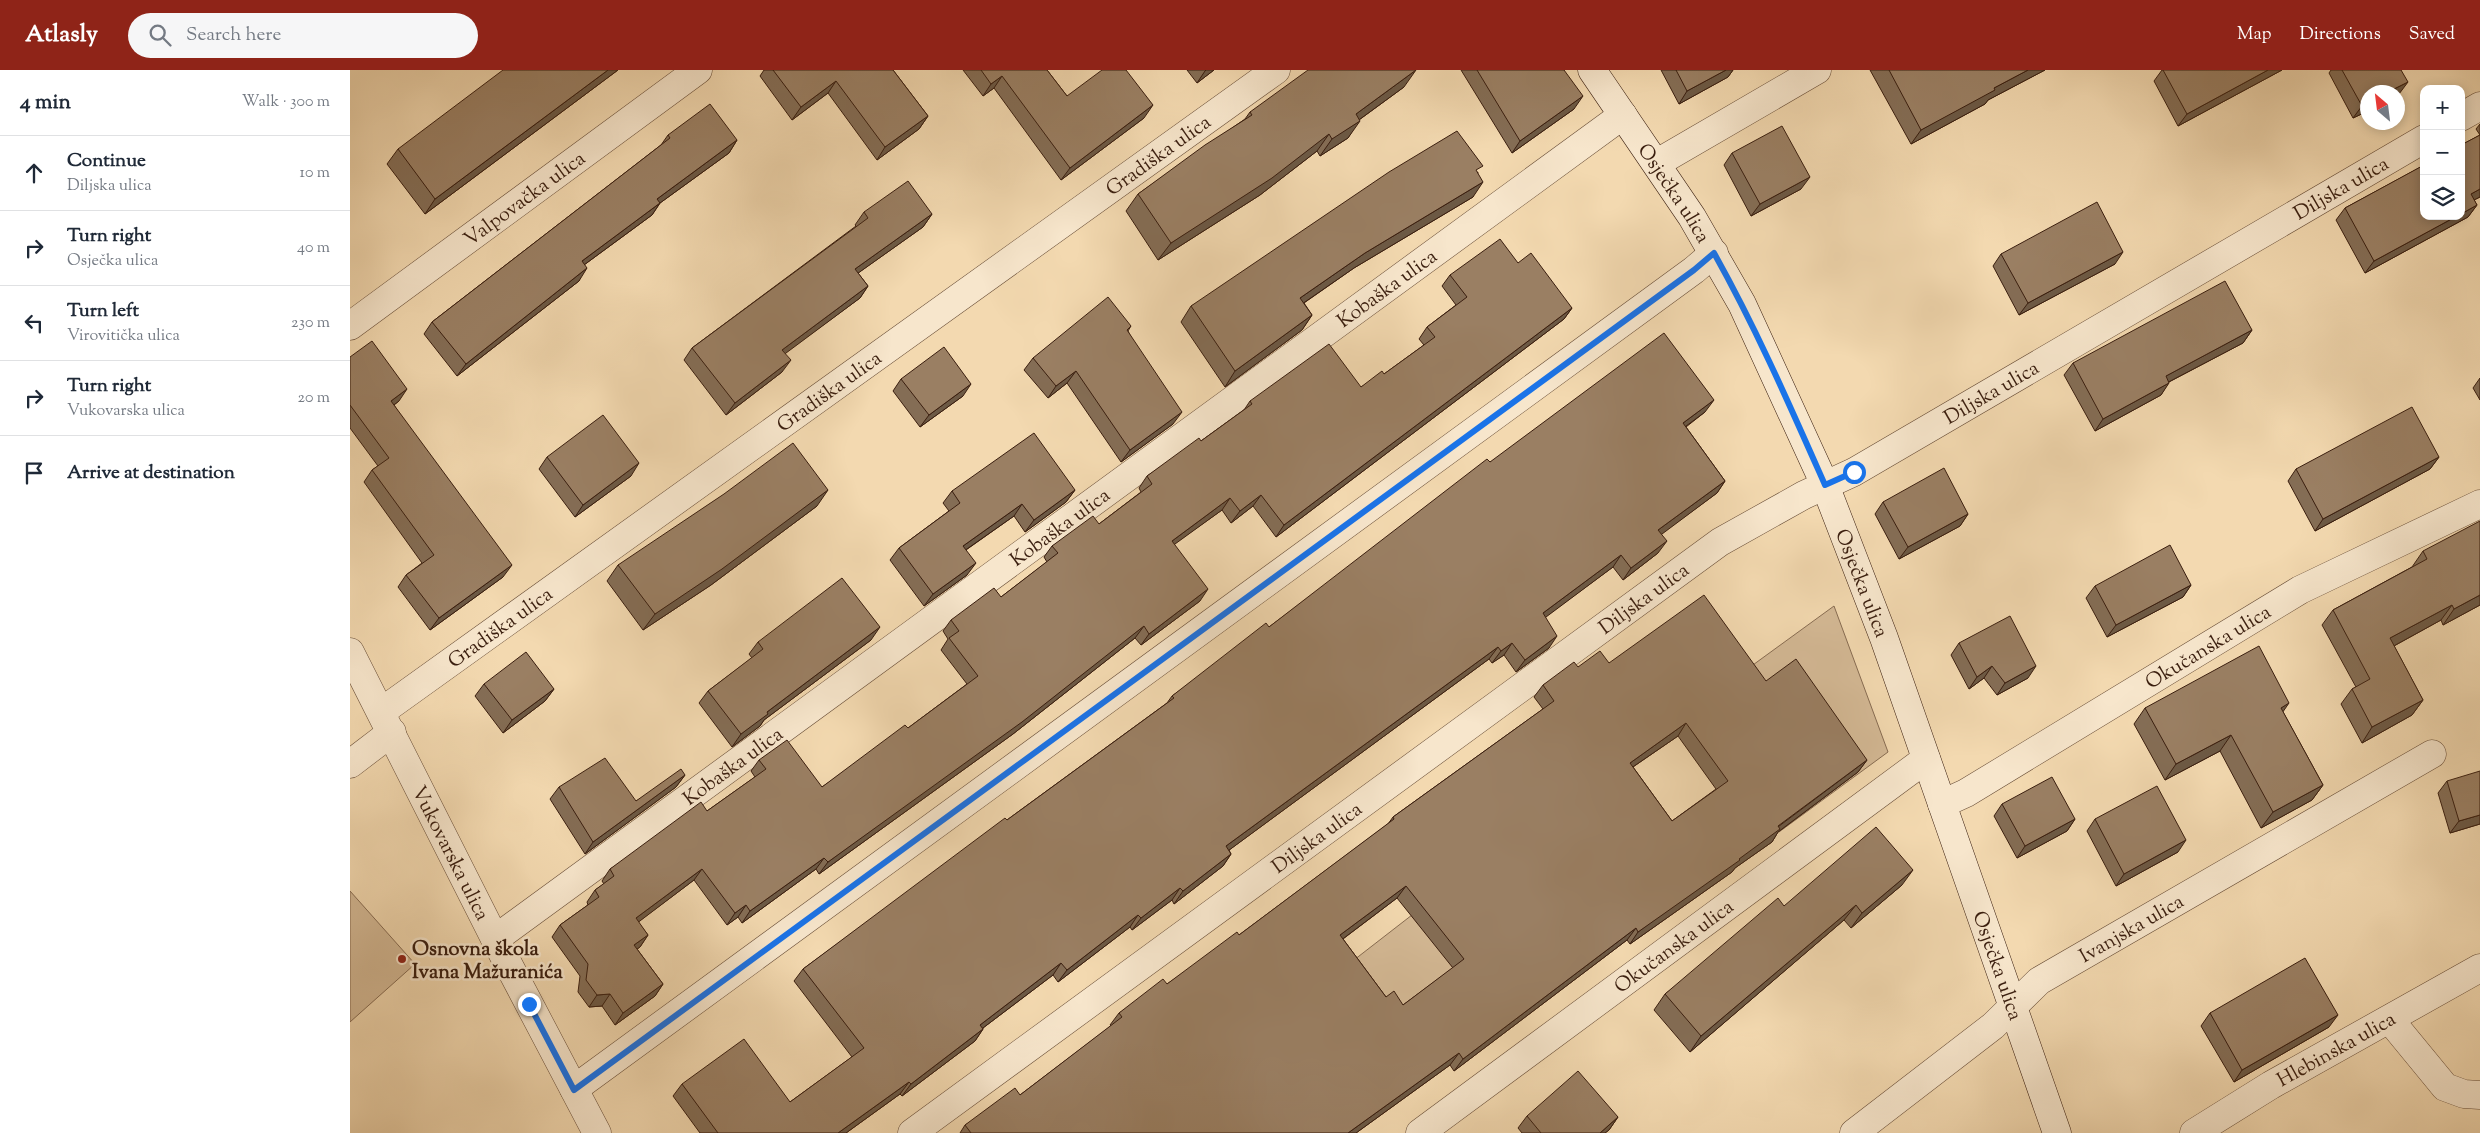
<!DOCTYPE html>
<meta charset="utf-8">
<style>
:root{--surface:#fff;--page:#f6f6f7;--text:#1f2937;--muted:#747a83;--line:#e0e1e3;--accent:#8f2418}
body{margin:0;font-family:"Sorts Mill Goudy",serif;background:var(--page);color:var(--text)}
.controls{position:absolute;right:15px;top:15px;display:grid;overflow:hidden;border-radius:10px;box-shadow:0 2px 12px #0003}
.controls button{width:45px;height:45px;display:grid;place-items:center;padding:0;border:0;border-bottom:1px solid var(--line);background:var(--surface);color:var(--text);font:25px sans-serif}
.compass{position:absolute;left:2010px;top:15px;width:45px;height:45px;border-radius:50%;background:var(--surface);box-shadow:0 2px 12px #0003;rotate:332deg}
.stop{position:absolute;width:15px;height:15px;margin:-11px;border:4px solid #1a73e8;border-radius:50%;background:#fff}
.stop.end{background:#1a73e8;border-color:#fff;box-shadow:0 1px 5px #0008}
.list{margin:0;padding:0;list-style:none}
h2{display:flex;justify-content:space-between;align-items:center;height:65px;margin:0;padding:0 20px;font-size:21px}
h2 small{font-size:16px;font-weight:400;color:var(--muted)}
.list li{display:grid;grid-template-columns:32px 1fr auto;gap:15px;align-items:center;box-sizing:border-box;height:75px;padding:0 20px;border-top:1px solid var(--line)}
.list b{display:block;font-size:19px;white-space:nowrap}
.list p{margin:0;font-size:16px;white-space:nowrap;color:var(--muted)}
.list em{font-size:16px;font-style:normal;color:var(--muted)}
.icon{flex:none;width:28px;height:28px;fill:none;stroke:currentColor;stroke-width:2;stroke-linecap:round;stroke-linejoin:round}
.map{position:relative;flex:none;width:2130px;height:1063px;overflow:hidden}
header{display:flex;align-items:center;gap:30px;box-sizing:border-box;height:70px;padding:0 25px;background:var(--accent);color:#fff}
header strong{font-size:24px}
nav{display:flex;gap:28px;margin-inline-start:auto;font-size:18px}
.search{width:350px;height:45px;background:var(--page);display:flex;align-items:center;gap:12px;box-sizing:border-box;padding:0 18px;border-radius:28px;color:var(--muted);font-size:19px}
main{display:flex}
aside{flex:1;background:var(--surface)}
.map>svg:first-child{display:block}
</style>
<header>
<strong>Atlasly</strong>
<div class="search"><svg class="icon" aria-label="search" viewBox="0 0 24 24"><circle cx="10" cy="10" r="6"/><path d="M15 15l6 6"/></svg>Search here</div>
<nav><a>Map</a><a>Directions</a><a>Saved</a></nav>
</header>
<main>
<aside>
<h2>4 min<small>Walk · 300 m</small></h2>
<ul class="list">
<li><svg class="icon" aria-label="ahead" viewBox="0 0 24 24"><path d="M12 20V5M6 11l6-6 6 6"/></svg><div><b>Continue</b><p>Diljska ulica</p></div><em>10 m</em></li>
<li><svg class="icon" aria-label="right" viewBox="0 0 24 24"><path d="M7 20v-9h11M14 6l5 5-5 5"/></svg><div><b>Turn right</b><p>Osječka ulica</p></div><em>40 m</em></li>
<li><svg class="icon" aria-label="left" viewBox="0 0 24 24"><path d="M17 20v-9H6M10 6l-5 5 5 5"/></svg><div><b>Turn left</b><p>Virovitička ulica</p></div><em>230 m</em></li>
<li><svg class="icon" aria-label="right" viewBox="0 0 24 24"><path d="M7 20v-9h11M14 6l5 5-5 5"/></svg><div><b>Turn right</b><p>Vukovarska ulica</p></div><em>20 m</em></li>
<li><svg class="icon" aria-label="arrive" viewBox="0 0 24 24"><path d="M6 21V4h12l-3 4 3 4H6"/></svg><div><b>Arrive at destination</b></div></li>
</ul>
</aside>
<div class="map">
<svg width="2130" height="1063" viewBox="0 0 2130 1063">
<rect width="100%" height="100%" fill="#f3d9b0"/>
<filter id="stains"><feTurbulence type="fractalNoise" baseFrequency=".004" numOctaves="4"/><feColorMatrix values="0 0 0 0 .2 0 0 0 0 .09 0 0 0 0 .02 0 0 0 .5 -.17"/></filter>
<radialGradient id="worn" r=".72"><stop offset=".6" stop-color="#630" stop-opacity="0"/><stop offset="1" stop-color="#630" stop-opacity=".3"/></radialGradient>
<path fill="#d4b995" stroke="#876c52" d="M1484 536 1538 682 1429 762 1341 640Z
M0 821 65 894 0 952Z
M1071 838 1105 902 1058 937 973 914Z"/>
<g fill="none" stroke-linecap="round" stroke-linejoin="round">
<defs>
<g id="street">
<path d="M2111 47 2130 36"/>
<path d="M1307 93 1467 0"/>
<path id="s1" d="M0 256 348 0"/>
<path id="s2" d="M0 582 145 869 247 1063"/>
<path id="s3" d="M31 642 926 0"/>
<path d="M0 694 42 662"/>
<path id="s4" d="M1592 734 1616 723 1950 520 2130 434"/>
<path id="s5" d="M145 869 1273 45"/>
<path d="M2040 950 2095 1017 2114 1024 2130 1025"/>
<path d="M224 1019 1344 200 1364 183"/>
<path id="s6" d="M562 1063 1370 472 1454 425 1504 402 2074 69"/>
<path id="s7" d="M1070 1063 1576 689"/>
<path id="s8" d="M1504 1063 1643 956 1689 911 2082 684"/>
<path id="s9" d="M1844 1063 1921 1015 2130 898"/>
</g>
<g id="secondary">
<path id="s10" d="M1242 0 1342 147 1392 234 1475 415 1534 568 1707 1063"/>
</g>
</defs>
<use href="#street" stroke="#684d37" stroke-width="29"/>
<use href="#secondary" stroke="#3a1e0f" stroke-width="29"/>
<use href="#street" stroke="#f7e6cc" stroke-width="28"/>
<use href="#secondary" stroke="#f7e6cc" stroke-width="28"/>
</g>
<path fill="#846d55" stroke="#3a1e0f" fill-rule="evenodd" d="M268 0 75 144 37 94 48 79Z
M414 0H543L578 46 569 59 527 90 478 23 442 50 410 6Z
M613 0H697L717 26 794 48 711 110 644 18 633 26Z
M837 0H864L847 13Z
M1111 0H1214L1224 39 1162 83Z
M1311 0H1383L1378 7 1329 34Z
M1520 0H1695L1638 30 1635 34 1561 74Z
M1812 0H1932L1828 56 1804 11Z
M1981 0H2051L2049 24 2048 25V22L2018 41 2003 48 1979 3Z
M1054 17 1009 50 998 68 970 86 967 81 910 125 808 190 776 141 788 124 895 49 900 42Z
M2130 54V127L2124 130 2127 135 2118 147 2015 203 1986 150 1995 138 2130 65 2126 59Z
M318 65 387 70 379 83 310 133 302 145 234 195 229 211 107 306 74 264 82 252 311 75Z
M1382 83 1451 119 1401 146 1374 95Z
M1128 102 1123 127 1004 198 954 233 962 245 952 260 875 317 831 252 841 236Z
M514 142 582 144 573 157 508 203 518 216 510 228 435 283 432 302 376 345 334 290 342 278 506 156 505 155Z
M1651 184 1765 194 1669 245 1643 196Z
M1168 193 1222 238 1214 249 926 467 903 436 881 453 872 440 824 474 850 531 791 575 785 568 663 664 469 804 466 799 392 853 388 847 377 855 344 810 288 852 298 865 290 877 287 879 313 914 305 926 265 955 252 936 239 937 228 922 230 906 202 867 210 855 238 835 237 832 245 820 254 814 252 811 260 799 357 741 405 707 401 701 409 690 472 717 558 658 617 614 591 580 598 569 593 561 601 550 651 527 697 492 694 487 702 476 749 454 791 422 789 418 797 406 851 371 894 340 900 331 1011 317 1034 304 1074 275 1069 269 1077 257 1106 235 1092 216 1100 205Z
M781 256 778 261 823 354 771 392 717 313 698 328 674 300 683 288Z
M1902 260 1893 273 1819 312 1811 325 1745 361 1714 305 1723 293Z
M0 287 49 331 44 335 153 507 80 560 48 517 56 505 72 493 14 412 22 400 28 396 0 358Z
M2130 308V330L2123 318Z
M551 309 613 326 570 357 543 321Z
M1355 342 1336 357 1375 411 1367 423 1311 464 1308 483 1273 510 1263 497 1195 547 1199 578 1166 602 1154 585 1142 593 1139 589 879 780 881 784 873 796 824 834 822 830 782 860 780 857 708 912 703 905 633 958V959L625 971 552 1026 550 1024 496 1063H350L323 1026 332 1014 440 1032 502 987 444 911 453 899 817 633 822 626 919 557 1140 392Z
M197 387 281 406 225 447 189 399Z
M2089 387 2080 399 1965 461 1938 411 1946 399Z
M725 420 716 432 675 462 664 446 616 480 617 505 574 536 540 490 549 478 599 441 593 433 602 421Z
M1533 432 1618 444 1610 456 1549 489 1525 444Z
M467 436 361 515 293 560 257 511 268 495Z
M2073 481 2130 535 2093 555 2091 550 2044 576 2073 630 2062 645 2012 673 1991 634 2002 619 2006 617 1972 555 1983 540 2062 497Z
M1841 515 1833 527 1757 567 1736 528 1745 516Z
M521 570 414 650 410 656 382 677 349 633 358 621 402 588 399 584 408 572Z
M1609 573 1678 608 1647 625 1634 608 1619 619 1601 585Z
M1259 593 1416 611 1517 690 1508 702 1428 762 1422 772 1385 798 1382 802 1280 874 1277 870 1104 1001 1100 995 1006 1063H610L615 1055 670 1025 761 956 760 955 769 943 817 914 889 865 1038 754 1043 747 1193 639 1184 627 1193 615 1228 597ZM1328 666 1366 719 1322 751 1283 697ZM1047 828 1103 898 1053 935 1036 927 993 869Z
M134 614 204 619 195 631 153 663 125 626Z
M1795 638 1933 642 1973 715 1962 730 1911 758 1870 681 1815 710 1784 654Z
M335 705 326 717 235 784 200 729 209 717 286 731Z
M2097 711 2130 754 2100 763 2088 723Z
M1652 734 1725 749 1717 761 1667 788 1644 746Z
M1745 749 1828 782 1766 816 1737 761Z
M1552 815 1501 858 1494 850 1340 982 1304 940 1315 924 1434 836Z
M1860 943 1979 957 1884 1012 1851 956Z
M1177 1046 1268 1047 1259 1060 1255 1063H1172L1168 1058Z"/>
<path fill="#6c5945" stroke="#3a1e0f" d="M258 0H268L75 144 85 129Z
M856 0H864L847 13 855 1Z
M1066 0 1054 17 995 60 1010 51 998 68 970 86 982 69 1006 44Z
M1376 0H1383L1378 7 1329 34 1337 21Z
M1678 0H1695L1638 30 1635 34 1561 74 1571 60 1644 18Z
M1918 0H1932L1828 56 1837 44Z
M652 6 644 18 633 26 641 14Z
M486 11 478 23 442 50 451 37Z
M2058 12 2049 24 2048 25V22H2038Z
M1233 26 1224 39 1162 83 1170 71Z
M2018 33V41L2003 48 2012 36Z
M803 35 794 48 711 110 720 98Z
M578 46 569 59 527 90 535 77Z
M979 64 967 81 910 125 808 190 821 173Z
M387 70 379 83 299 141 307 129Z
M1460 107 1451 119 1401 146 1410 134Z
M1133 112 1123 127 1004 198 939 243 950 228 1015 183Z
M2130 119V127L2112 136 2121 124Z
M310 133 302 145 223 203 232 191Z
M2127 135 2118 147 2015 203 2024 191 2107 146H2111V144Z
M582 144 573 157 497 211 505 199Z
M1773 182 1765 194 1669 245 1678 233Z
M237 198 229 211 107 306 116 294Z
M518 216 510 228 424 292 432 280Z
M1222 238 1214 249 926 467 934 455Z
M962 245 952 260 875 317 885 301Z
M1902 260 1893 273 1807 318 1816 306Z
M441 290 432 302 376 345 385 333Z
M726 301 717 313 698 328 706 316Z
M1819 313 1811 325 1745 361 1753 349Z
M621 314 613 326 570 357 579 345Z
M57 319 49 331 33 343 41 331Z
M1364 330 1355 342 1324 365 1333 353Z
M832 342 823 354 771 392 780 380Z
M2089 387 2080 399 1965 461 1973 449Z
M289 393 281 406 225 447 233 435Z
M1375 411 1367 423 1300 473 1308 460Z
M478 420 467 436 361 515 293 560 305 544Z
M725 420 716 432 675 462 684 450Z
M911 425 903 436 881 453 890 441Z
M880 428 872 440 814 482 822 471Z
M672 434 664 446 604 488 613 476Z
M1618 444 1610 456 1549 489 1558 477Z
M1317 471 1308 483 1273 510 1281 498Z
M1271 485 1263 497 1184 556 1193 543Z
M626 493 617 505 574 536 583 524Z
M162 495 153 507 80 560 89 548Z
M1841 515 1833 527 1757 567 1766 555Z
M858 519 850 531 791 575 799 564Z
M2130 525V535L2093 555 2104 539Z
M2102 535 2091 550 2029 584 2040 568Z
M794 556 785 568 663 664 469 804 478 792Z
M530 557 521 570 414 650 410 656 382 677 391 664 417 642Z
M1207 566 1199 578 1166 602 1175 590Z
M1162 573 1154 585 1142 593 1151 581Z
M1148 577 1139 589 867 789 876 776Z
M1642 596 1634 608 1619 619 1627 607Z
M1686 596 1678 608 1647 625 1655 613Z
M204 619 195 631 153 663 162 650Z
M2073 630 2062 645 2012 673 2022 657Z
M1939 633 1928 649 1931 638Z
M1336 653 1328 666 1271 705 1280 693Z
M1881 665 1870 681 1815 710 1826 694Z
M1517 690 1508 702 1428 762 1422 772 1385 798 1382 802 1280 874 1288 862Z
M335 705 326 717 235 784 243 772Z
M1973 715 1962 730 1911 758 1923 742Z
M2130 745V754L2100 763 2109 751Z
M1725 749 1717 761 1667 788 1675 776Z
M1836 770 1828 782 1766 816 1774 804Z
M881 784 873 796 824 834 833 821Z
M474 788 466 799 392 853 400 841Z
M352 799 344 810 278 860 286 848Z
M1563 800 1552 815 1501 858 1512 843Z
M1056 816 1047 828 982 877 990 865Z
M830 818 822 830 782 860 791 848Z
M396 835 388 847 377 855 385 843Z
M1506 835 1494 850 1340 982 1351 966Z
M788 845 780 857 708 912 717 900Z
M1286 858 1277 870 1104 1001 1113 989Z
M298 865 290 877 276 887 284 875Z
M711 893 703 905 621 967 630 955Z
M313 914 305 926 265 955 273 943Z
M260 924 252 936 239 937 247 925Z
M1988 945 1979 957 1884 1012 1892 1000Z
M633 959 625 971 552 1026 561 1014Z
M1109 983 1100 995 1006 1063H998Z
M559 1012 550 1024 496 1063H488Z
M1268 1047 1259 1060 1255 1063H1250Z"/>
<path fill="#9a7f63" stroke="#3a1e0f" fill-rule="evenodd" d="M153 0H258L85 129 48 79Z
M423 0H543L578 46 535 77 486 11 451 37Z
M631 0H697L717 26 752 0H776L803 35 720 98 652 6 641 14Z
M958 0H1066L1006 44 1010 51 982 69 979 64 922 108 821 173 788 124 855 75 902 45 900 42Z
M1127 0H1214L1233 26 1170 71Z
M1326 0H1376L1337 21Z
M1539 0H1678L1644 18 1645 20 1571 60Z
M1813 0H1918L1837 44Z
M1992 0H2051L2058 12 2038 22H2018V33L2012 36Z
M360 34 387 70 307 129 310 133 232 191 237 198 116 294 82 252 320 68 318 65Z
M1432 56 1460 107 1410 134 1382 83Z
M1107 61 1133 96 1126 100 1133 112 1015 183 950 228 962 245 885 301 841 236 1039 102Z
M2130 65V119L2121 124 2127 135 2111 144V75Z
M2074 95V146H2107L2024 191 1995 138Z
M558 111 582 144 505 199 518 216 432 280 441 290 385 333 342 278 518 148 514 142Z
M1747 132 1773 182 1678 233 1651 184Z
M1150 169 1168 193 1181 183 1222 238 934 455 911 425 890 441 880 428 822 471 858 519 799 564 794 556 672 652 478 792 474 788 400 841 396 835 385 843 352 799 286 848 298 865 284 875 313 914 273 943 260 924 247 925 236 910 238 894 210 855 249 827 245 820 264 806 260 799 351 732 357 741 416 699 409 690 437 670 472 717 555 655 558 658 628 606 599 568 609 561 601 550 644 518 651 527 708 483 702 476 743 446 749 454 802 414 797 406 849 368 851 371 902 334 900 331 979 274 1011 317 1032 301 1034 304 1085 267 1077 257 1117 227 1100 205Z
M1875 211 1902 260 1816 306 1819 313 1753 349 1723 293Z
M758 227 781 256 777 260 832 342 780 380 726 301 706 316 683 288Z
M1314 263 1364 330 1333 353 1375 411 1308 460 1317 471 1281 498 1271 485 1193 543 1207 566 1175 590 1162 573 1151 581 1148 577 876 776 881 784 833 821 830 818 791 848 788 845 717 900 711 893 630 955 633 959 561 1014 559 1012 488 1063H368L332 1014 394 969 440 1032 514 978 453 899 655 748 657 750 824 628 822 626 916 553 919 557 1137 389 1140 392Z
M22 271 57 319 41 331 162 495 89 548 56 505 84 485 22 400 39 388 0 335V287Z
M594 277 621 314 579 345 551 309Z
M2062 337 2089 387 1973 449 1946 399Z
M253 345 289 393 233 435 197 387Z
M684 363 725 420 684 450 672 434 613 476 626 493 583 524 549 478 610 433 602 421Z
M443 373 478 420 372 499 305 544 268 495 374 424Z
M1594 398 1618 444 1558 477 1533 432Z
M2130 451V525L2104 539 2102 535 2040 568 2073 630 2022 657 2002 619 2020 609 1983 540 2077 489 2073 481Z
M1820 475 1841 515 1766 555 1745 516Z
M492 508 530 557 417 642 418 644 391 664 358 621 413 579 408 572Z
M1354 525 1416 611 1446 589 1517 690 1428 756 1430 759 1389 789 1390 790 1288 862 1286 858 1113 989 1109 983 998 1063H621L615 1055 665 1018 670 1025 772 947 769 943 813 909 817 914 887 862 889 865 1044 749 1043 747 1204 631 1193 615 1224 592 1228 597 1250 581 1259 593ZM1336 653 1378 711 1322 751 1280 693ZM1056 816 1114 889 1053 935 1044 921 1036 927 990 865Z
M1660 546 1686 596 1655 613 1642 596 1627 607 1609 573Z
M1909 576 1939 633 1931 638 1973 715 1923 742 1881 665 1826 694 1795 638Z
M176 582 204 619 162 650 134 614Z
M255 688 286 731 331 699 335 705 243 772 209 717Z
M2130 701V745L2109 751 2097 711Z
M1702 707 1725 749 1675 776 1652 734Z
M1807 716 1836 770 1774 804 1745 749Z
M1526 757 1563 800 1512 843 1506 835 1351 966 1315 924 1428 828 1434 836Z
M1955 888 1988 945 1892 1000 1860 943Z
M1228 1001 1268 1047 1250 1063H1191L1177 1046Z"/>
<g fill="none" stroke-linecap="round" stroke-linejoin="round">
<path stroke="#1a73e8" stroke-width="6" d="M179 934 224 1020 1344 200 1364 183C1406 258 1440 336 1475 415L1504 402"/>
</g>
<circle fill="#8f2418" stroke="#f7e6cc" stroke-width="2" cx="52" cy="889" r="5"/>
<g text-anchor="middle" stroke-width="5" stroke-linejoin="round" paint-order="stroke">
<g font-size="20" fill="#3a1e0f" stroke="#f7e6cc">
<text dy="7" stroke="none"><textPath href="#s3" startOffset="956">Gradiška ulica</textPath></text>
<text dy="7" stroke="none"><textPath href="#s6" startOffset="1716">Diljska ulica</textPath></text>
<text dy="7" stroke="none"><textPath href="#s10" startOffset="148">Osječka ulica</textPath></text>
<text dy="7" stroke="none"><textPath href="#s1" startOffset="216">Valpovačka ulica</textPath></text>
<text dy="7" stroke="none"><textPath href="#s5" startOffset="1104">Kobaška ulica</textPath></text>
<text dy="7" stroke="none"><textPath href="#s3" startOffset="551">Gradiška ulica</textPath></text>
<text dy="7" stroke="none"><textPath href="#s6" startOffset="1311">Diljska ulica</textPath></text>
<text dy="7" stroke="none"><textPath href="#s5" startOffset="699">Kobaška ulica</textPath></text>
<text dy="7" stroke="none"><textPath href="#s10" startOffset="582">Osječka ulica</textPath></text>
<text dy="7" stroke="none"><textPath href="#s6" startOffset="906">Diljska ulica</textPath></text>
<text dy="7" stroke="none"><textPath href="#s3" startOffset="146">Gradiška ulica</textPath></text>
<text dy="7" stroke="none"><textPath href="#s4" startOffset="309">Okučanska ulica</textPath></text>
<text dy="7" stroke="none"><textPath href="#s5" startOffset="294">Kobaška ulica</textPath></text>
<text dy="7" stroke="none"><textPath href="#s6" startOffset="501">Diljska ulica</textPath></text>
<text dy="7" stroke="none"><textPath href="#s2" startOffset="225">Vukovarska ulica</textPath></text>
<text dy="7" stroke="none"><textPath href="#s8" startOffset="346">Ivanjska ulica</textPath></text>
<text dy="7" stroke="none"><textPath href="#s7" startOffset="315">Okučanska ulica</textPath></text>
<text dy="7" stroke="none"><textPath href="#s10" startOffset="988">Osječka ulica</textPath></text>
<text dy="7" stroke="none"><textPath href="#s9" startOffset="165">Hlebinska ulica</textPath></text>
</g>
<g font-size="20" font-weight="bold" fill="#3a1e0f" stroke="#f7e6cc" text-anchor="start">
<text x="62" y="885">Osnovna škola<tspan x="62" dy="23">Ivana Mažuranića</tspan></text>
</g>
</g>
<rect width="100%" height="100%" filter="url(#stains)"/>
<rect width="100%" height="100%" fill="url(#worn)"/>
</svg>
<div class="controls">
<button>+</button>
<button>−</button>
<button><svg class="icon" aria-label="layers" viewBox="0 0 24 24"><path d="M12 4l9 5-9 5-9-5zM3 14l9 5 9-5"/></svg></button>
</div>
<svg class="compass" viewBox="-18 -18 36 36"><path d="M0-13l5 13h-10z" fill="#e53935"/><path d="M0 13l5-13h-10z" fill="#747a83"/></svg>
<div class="stop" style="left:1504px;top:402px"></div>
<div class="stop end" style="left:179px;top:934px"></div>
</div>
</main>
